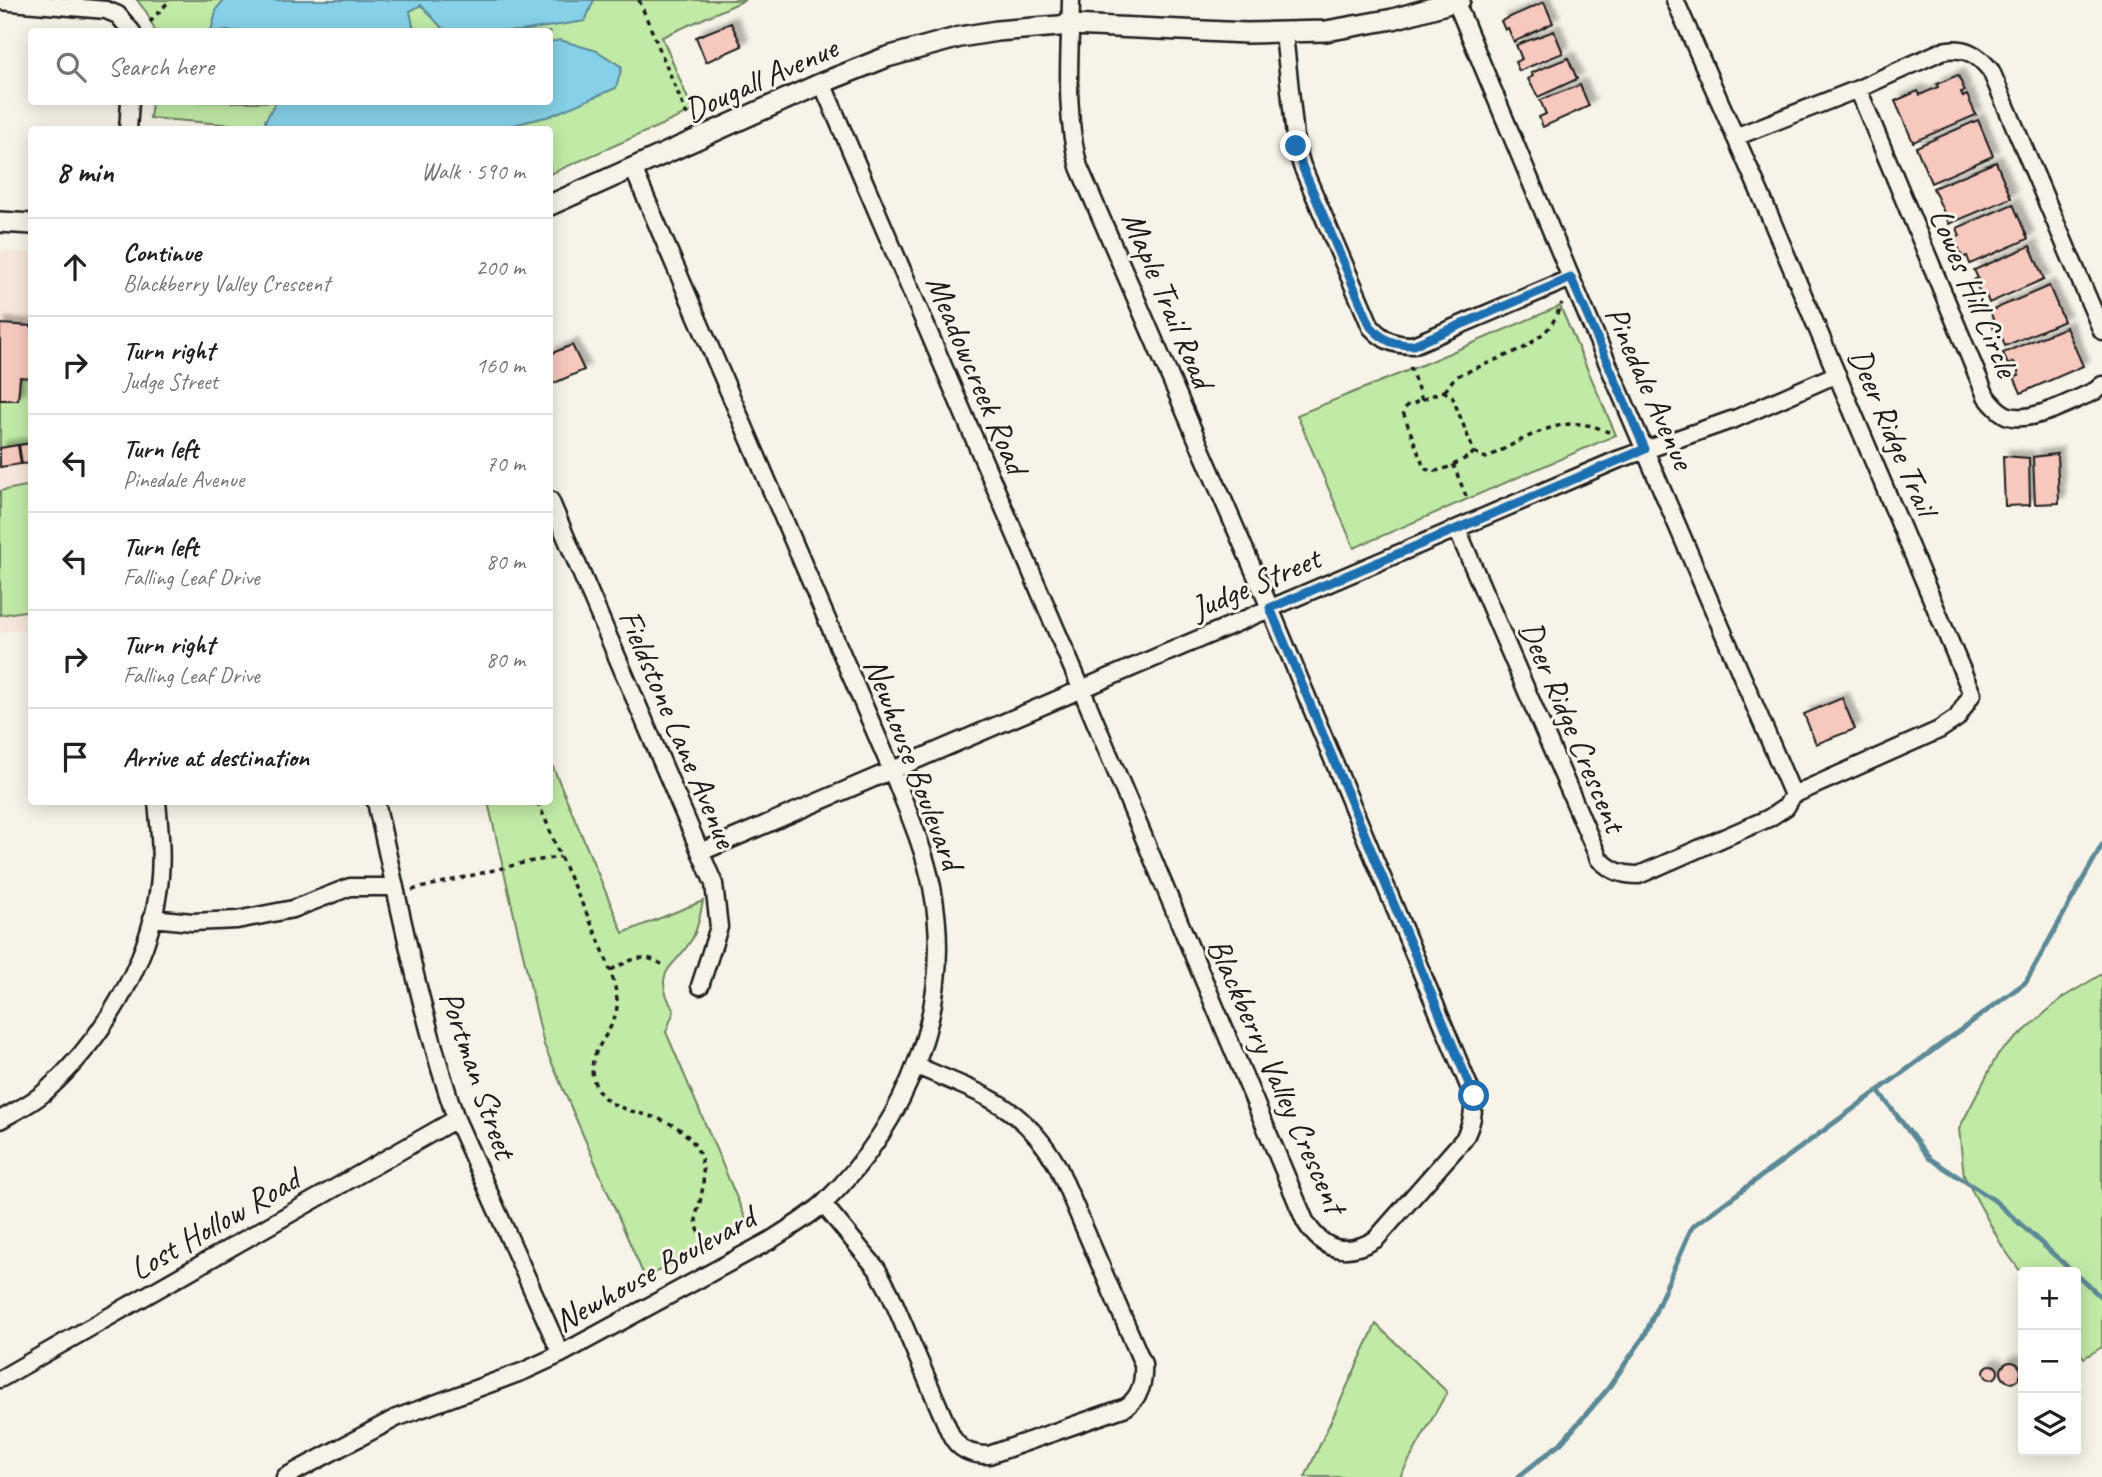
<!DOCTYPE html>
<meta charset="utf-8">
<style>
:root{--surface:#fff;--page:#f6f6f6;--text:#202124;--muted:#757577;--line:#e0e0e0}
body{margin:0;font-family:Caveat,sans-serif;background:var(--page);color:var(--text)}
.controls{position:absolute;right:21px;bottom:21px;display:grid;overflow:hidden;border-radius:7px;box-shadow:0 4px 18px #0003}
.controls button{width:63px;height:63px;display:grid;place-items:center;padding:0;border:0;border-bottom:2px solid var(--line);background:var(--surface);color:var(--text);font:35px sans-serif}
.stop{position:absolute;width:21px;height:21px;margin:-16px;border:5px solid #1f6fb2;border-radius:50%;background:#fff}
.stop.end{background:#1f6fb2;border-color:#fff;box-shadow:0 2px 7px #0008}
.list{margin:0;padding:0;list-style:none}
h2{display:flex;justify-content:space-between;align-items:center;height:91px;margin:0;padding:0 28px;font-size:30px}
h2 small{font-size:23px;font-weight:400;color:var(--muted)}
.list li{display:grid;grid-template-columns:46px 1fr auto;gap:21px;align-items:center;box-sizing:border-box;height:98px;padding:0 28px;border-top:2px solid var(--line)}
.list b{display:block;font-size:26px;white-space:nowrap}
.list p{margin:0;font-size:23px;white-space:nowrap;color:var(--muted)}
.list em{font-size:23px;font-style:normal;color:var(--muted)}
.icon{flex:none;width:38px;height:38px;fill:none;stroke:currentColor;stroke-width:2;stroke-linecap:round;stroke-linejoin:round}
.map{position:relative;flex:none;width:2102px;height:1477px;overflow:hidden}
.search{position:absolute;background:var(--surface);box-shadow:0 4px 18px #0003;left:28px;top:28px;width:525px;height:77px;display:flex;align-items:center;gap:18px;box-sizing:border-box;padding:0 24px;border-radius:7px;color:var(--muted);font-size:26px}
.panel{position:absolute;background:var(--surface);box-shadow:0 4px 18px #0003;left:28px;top:126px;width:525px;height:679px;border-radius:7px}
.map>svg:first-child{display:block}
</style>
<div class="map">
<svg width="2102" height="1477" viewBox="0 0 2102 1477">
<defs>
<filter id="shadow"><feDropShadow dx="6" dy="-6" stdDeviation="2" flood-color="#0004"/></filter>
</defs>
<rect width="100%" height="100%" fill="#f7f3e8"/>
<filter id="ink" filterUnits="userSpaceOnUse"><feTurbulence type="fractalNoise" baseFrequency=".0143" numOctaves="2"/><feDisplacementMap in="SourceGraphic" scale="14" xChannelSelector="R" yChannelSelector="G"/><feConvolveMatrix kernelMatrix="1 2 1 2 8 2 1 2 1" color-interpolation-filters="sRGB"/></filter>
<g filter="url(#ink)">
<path fill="#f7e6db" d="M0 251 32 253 31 628 0 632Z"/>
<path fill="#c1eaa6" stroke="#6e8361" stroke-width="2" d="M137 0H745L662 37 693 111 550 174V130H236L235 125 150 118 152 102H550V32L155 31 147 13Z
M1560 306 1616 435 1354 548 1297 415 1419 366Z
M20 377 31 378V443L0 448V400H18Z
M31 485V610L0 615V491Z
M550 760 623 933 703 901C700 914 699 927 692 939 674 970 650 969 674 1011L666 1032 748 1224 645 1278 544 1045 488 802H550Z
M2102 974V1347L2084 1358 2076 1347V1272H2023V1275L2002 1246 1964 1176 1959 1129 1998 1054 2062 998Z
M1376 1324 1447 1392 1400 1477H1305Z"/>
<path fill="#86d1e7" stroke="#5c8996" stroke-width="2" d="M224 0H594L585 21 520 31H449L442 28 421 5 410 11 413 26 417 31H211L217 8Z
M560 40 597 51 622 67 616 88 550 116 497 129H267L265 121 276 102H550V42Z"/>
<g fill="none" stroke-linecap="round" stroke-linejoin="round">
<path stroke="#5c8996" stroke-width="5" d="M1879 1092 1929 1158 1994 1200 2073 1272
M2076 1274 2102 1298
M1518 1477 1561 1443 1607 1390 1645 1335 1692 1227 2026 982 2102 845"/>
</g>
<path fill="#f7c8be" stroke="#1c1c1c" stroke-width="2" filter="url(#shadow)" d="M1544 2 1553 23 1514 42 1508 28 1505 30 1501 21Z
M731 23 742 46 706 62 696 37Z
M1554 31 1563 53 1519 71 1515 62 1522 59 1516 45Z
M1568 58 1577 79 1538 97 1528 79 1533 76 1531 73Z
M1958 75 1965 91 1961 92 1963 97 1967 95 1976 115 1913 142 1895 101 1918 91 1920 95 1938 87 1937 84Z
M1580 85 1589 106 1543 127 1539 117 1546 114 1540 100Z
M1978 120 1993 156 1931 183 1916 147Z
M1996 162 2011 198 1949 224 1933 188Z
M2013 204 2028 239 1970 264 1967 256 1963 258 1954 238 1960 236 1957 228Z
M2030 246 2044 279 1989 303 1986 295 1982 297 1974 280 1978 278 1974 270Z
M2049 286 2064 321 2005 346 2002 337 1998 339 1990 320 1993 319 1990 311Z
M0 324 32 326V378L20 377 18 400H0Z
M2066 327 2083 366 2021 393 2014 377 2019 376 2017 367 2014 362 2008 365 2003 353Z
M572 345 584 370 550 385V354Z
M32 443V463L22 464 19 445Z
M18 445 21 464 0 467V448Z
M2057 454 2059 503 2035 504 2033 457Z
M2003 456 2029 458 2030 505 2005 506Z
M1842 698 1855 729 1816 744 1804 714Z
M2001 1372a10 10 0 1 1 20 0a10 10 0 1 1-20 0Z
M1984 1372a7 7 0 1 1 14 0a7 7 0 1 1-14 0Z"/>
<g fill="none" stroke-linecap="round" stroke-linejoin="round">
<defs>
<path id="minor" d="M1675 0 1760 193 1972 694 1957 718 1939 730 1793 795
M0 1 106 10 118 15 132 32
M1456 2 1571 278 1793 795
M1284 34 1296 146 1302 166 1371 327C1384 341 1394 345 1413 345L1571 278
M822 83 1081 688 1305 1221C1323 1251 1346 1257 1376 1239L1464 1139C1472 1124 1474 1113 1473 1096L1270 608 1079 167C1064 113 1070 56 1071 0
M1858 89 1986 396C1992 404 1998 411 2006 415 2030 425 2073 400 2095 391L2102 385
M128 130 130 102
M1735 137 1858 89 1942 51C1964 46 1978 54 1991 71L2102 331
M550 500 714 884 719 927 700 986
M1457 529 1599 859C1612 871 1621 875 1639 875L1769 818 1786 807 1793 795
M376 802C400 908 421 1016 456 1119L561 1354
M701 852 1617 460 1737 418 1837 374
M152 918 192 922 237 920 293 909 350 887H395
M0 1120C15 1111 33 1103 46 1091 101 1041 147 967 158 893 163 864 160 831 157 802
M823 1204 877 1269 890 1293 950 1433C958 1450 971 1455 989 1455L1126 1407C1141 1396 1144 1382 1143 1364L1058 1167C1022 1103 980 1094 917 1066
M0 1379 456 1119
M285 1477 396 1418 524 1371 561 1354 771 1240C789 1228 809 1217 824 1203 908 1122 955 1004 932 887 924 847 907 810 892 771L633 168"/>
<path id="tertiary" d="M550 205 822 83 887 57 960 37 997 31 1071 25 1247 33 1326 31 1393 19 1460 0
M0 222 32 224"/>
</defs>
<use href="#minor" stroke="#1c1c1c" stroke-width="21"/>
<use href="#tertiary" stroke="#1c1c1c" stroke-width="24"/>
<path stroke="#1c1c1c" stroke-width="3.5" stroke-dasharray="5 5" stroke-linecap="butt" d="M639 0 687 115
M150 22 170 0
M1410 367 1422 400
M1443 391 1452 396 1474 452 1470 456C1457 462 1438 477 1424 468L1403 412 1407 406Z
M1445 391 1455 377 1524 348 1539 337 1551 326 1562 303
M1474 452 1486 458C1516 444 1553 418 1587 425 1595 426 1602 430 1609 432
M1453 464 1468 501
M537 802C548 822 554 844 564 865 578 898 618 971 617 1004 617 1034 582 1051 595 1084 609 1121 664 1105 692 1141 706 1160 705 1180 700 1202 699 1207 696 1213 696 1218 696 1227 702 1239 706 1248
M412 890 527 862 560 857
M611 970C633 959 643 951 666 967"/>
<use href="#minor" stroke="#f7f3e8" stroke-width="16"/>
<use href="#tertiary" stroke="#f7f3e8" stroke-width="19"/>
</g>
</g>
<g fill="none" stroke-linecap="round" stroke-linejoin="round" filter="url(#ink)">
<path stroke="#1f6fb2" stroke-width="9" d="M1296 146 1302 166 1371 327C1384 341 1394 345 1413 345L1571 278 1645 449 1270 608 1474 1096"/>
</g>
<g text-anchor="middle" stroke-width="6" stroke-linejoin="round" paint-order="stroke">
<g font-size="33" fill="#1c1c1c" stroke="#f7f3e8">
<text transform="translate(760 78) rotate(-24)" y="12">Dougall Avenue</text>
<text transform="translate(1975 292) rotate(67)" y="12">Lowes Hill Circle</text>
<text transform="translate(1169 299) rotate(67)" y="12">Maple Trail Road</text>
<text transform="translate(978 374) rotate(67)" y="12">Meadowcreek Road</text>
<text transform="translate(1651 387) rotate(66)" y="12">Pinedale Avenue</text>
<text transform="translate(1894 431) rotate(67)" y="12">Deer Ridge Trail</text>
<text transform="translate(1255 582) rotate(-23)" y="12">Judge Street</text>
<text transform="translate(1574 726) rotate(67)" y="12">Deer Ridge Crescent</text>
<text transform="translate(679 728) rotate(67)" y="12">Fieldstone Lane Avenue</text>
<text transform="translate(915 763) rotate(69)" y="12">Newhouse Boulevard</text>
<text transform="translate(479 1074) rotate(71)" y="12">Portman Street</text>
<text transform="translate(1278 1075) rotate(66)" y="12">Blackberry Valley Crescent</text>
<text transform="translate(214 1223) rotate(-30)" y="12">Lost Hollow Road</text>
<text transform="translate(654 1268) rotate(-29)" y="12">Newhouse Boulevard</text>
</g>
</g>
</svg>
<div class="controls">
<button>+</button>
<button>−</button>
<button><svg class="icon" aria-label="layers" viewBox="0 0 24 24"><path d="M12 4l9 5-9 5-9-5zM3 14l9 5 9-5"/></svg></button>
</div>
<div class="stop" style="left:1474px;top:1096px"></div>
<div class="stop end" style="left:1296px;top:146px"></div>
<div class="search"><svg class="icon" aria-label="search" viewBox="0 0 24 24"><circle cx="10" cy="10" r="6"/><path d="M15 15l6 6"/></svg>Search here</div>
<section class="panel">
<h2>8 min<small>Walk · 590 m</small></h2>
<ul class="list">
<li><svg class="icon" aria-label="ahead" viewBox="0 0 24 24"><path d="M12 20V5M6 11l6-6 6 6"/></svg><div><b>Continue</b><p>Blackberry Valley Crescent</p></div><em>200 m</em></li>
<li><svg class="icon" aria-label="right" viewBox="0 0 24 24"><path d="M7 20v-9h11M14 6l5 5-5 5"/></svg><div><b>Turn right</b><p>Judge Street</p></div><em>160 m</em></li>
<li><svg class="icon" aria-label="left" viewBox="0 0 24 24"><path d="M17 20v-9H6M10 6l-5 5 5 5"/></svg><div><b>Turn left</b><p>Pinedale Avenue</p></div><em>70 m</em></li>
<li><svg class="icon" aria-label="left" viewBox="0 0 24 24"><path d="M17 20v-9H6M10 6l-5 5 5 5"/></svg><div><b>Turn left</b><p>Falling Leaf Drive</p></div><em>80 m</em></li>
<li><svg class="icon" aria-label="right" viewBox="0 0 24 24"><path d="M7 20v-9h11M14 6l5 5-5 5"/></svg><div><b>Turn right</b><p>Falling Leaf Drive</p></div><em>80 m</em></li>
<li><svg class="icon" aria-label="arrive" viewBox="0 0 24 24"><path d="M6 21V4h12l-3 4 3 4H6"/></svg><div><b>Arrive at destination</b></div></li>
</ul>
</section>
</div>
